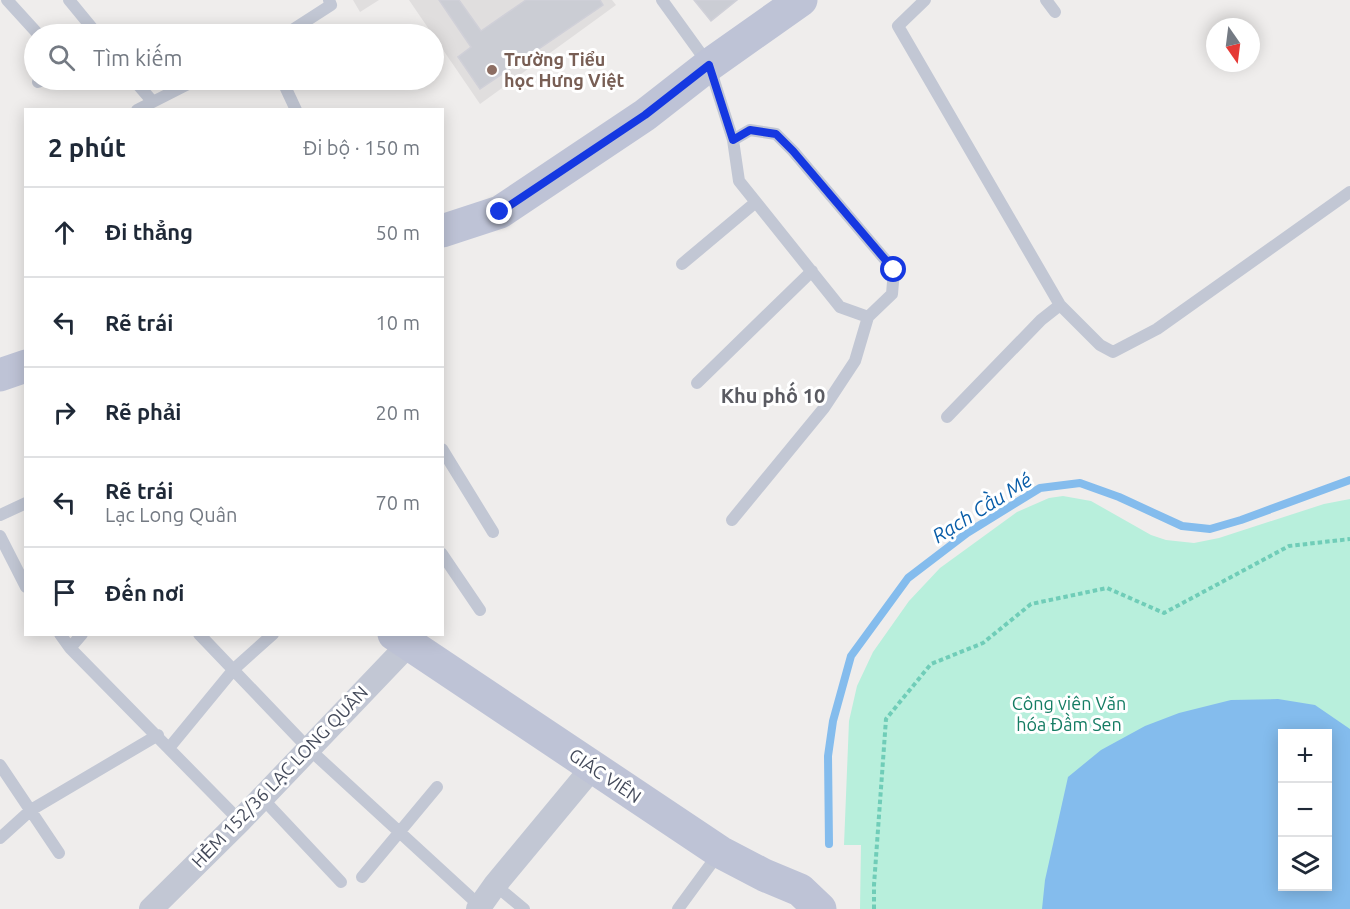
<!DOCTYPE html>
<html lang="vi">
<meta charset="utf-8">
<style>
:root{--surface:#fff;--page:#f2f2f3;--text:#1f2937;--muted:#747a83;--line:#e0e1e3}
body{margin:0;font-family:Ubuntu,sans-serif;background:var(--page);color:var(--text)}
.controls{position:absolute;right:18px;bottom:18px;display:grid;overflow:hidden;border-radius:0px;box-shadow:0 3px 15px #0003}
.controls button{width:54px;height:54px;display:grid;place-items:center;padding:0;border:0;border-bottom:2px solid var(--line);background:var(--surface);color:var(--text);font:30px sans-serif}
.compass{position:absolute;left:1206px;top:18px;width:54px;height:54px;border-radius:50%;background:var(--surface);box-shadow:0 3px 15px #0003;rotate:166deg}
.stop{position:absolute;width:18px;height:18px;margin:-14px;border:4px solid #1538e1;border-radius:50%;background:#fff}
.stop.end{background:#1538e1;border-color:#fff;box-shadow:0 2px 6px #0008}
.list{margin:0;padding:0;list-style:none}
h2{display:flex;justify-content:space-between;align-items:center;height:78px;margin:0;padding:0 24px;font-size:26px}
h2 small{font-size:20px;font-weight:400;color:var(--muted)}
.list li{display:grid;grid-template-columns:39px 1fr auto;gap:18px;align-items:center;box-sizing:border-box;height:90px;padding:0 24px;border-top:2px solid var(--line)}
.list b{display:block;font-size:22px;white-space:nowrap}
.list p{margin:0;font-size:20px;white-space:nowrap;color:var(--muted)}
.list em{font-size:20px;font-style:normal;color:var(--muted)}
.icon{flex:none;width:33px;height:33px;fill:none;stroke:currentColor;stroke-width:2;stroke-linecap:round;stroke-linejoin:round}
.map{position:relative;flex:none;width:1350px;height:909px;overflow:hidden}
.search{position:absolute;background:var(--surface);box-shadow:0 3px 15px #0003;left:24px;top:24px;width:420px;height:66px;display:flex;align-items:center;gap:15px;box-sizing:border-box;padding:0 21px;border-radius:33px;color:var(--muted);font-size:22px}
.panel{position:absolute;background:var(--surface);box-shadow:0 3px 15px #0003;left:24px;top:108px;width:420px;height:528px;border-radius:0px}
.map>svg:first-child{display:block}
</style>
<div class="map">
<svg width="1350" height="909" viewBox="0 0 1350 909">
<rect width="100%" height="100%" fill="#efedec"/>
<path fill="#e0dede" d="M353 0H379L360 12Z
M409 0H612L616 5 480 104Z"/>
<path fill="#b8efdc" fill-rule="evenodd" d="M1063 496 1091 501 1151 535 1166 540 1194 543 1219 538 1324 504 1350 499V909H860L861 845H844L849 721 857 686 873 652 909 601 940 568 1017 512 1049 498ZM1282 734H1328V886H1282Z"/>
<path fill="#84bced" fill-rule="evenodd" d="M1278 699 1315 705 1350 729V909H1042L1045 880 1068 777 1101 750 1145 726 1179 713 1231 700ZM1282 734H1328V886H1282Z"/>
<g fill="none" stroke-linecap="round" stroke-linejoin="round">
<path stroke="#84bced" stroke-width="8" d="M829 844 828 756 833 721 851 656 908 578 967 533 1040 488 1080 483 1119 497 1182 526 1210 529 1241 520 1350 480"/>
</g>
<path fill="#cbcdd4" stroke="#d0d0d8" stroke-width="1.5" d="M439 0H459L481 31 526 0H600L603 5 480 89 458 57 471 47Z
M694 0H737L711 21Z"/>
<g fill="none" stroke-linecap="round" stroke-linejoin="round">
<path stroke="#70cdb8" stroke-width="4" stroke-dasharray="4.5 3" stroke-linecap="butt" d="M874 909V885L886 719 931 664 983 643 1031 604 1107 588 1164 613 1289 546 1350 539"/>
<path stroke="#c2c7d4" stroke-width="12" d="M7 0 38 34
M69 0 97 34
M662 0 709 65 733 140 739 181 840 307 868 317 892 294 894 270 793 151 776 134 750 130 733 140
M925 0 898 26 1060 305 1100 345 1113 352 1157 329 1350 192
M1046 0 1055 12
M286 34 331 5 329 0
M134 80 152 101
M282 80 296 110
M38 82 43 80
M137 110 196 80
M682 264 756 202
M697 383 812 271
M947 417 1041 320 1060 305
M442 449 493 532
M0 515 26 503
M732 520 824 408 855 361 868 317
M0 536 26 587
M442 554 480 610
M60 634 70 648 240 821
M199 634 309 749 480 906
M70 648 82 634
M169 748 234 669 273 634
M0 765 59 853
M262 798 341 882
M0 838 31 810 158 735
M362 877 437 787
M495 885 524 909
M678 909 719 853"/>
<path stroke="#c2c7d4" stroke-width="24" d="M151 909 240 821 408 645
M478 909 495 885 592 768"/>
<path stroke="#bec3d6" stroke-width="33" d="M442 231 500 212 645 115 709 65 801 0
M0 375 26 366
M394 634 720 852 764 875 800 890 820 909"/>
</g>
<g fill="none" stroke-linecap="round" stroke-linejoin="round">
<path stroke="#1538e1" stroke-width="8" d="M500 212 645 115 709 65 733 140 750 130 776 134 793 151 894 270"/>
</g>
<circle fill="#8d6e63" stroke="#fff" stroke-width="2" cx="492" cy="70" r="6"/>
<g text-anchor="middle" stroke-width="6" stroke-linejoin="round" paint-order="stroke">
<g font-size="18" font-weight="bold" fill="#785e54" stroke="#fff" text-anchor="start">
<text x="504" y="66">Trường Tiểu<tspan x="504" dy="21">học Hưng Việt</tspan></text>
</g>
<g font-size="18" fill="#147c63" stroke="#fff">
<text x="1069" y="710">Công viên Văn<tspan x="1069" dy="21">hóa Đầm Sen</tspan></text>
</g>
<g font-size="18" fill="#444a5a" stroke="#fff">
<text transform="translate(605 776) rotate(34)" y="6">GIÁC VIÊN</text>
<text transform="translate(280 777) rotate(-46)" y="6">HẺM 152/36 LẠC LONG QUÂN</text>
</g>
<g font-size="20" font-weight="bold" fill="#595a61" stroke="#fff">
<text x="773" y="403">Khu phố 10</text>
</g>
<g font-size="20" font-style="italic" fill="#095da8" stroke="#fff">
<text transform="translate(982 508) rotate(-32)" y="7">Rạch Cầu Mé</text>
</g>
</g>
</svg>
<div class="controls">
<button>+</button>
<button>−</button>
<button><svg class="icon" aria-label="layers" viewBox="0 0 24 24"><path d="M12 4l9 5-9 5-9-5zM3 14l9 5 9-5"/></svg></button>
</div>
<svg class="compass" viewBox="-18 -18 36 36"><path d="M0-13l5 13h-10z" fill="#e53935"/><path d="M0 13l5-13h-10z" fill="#747a83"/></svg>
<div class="stop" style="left:894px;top:270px"></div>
<div class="stop end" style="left:500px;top:212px"></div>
<div class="search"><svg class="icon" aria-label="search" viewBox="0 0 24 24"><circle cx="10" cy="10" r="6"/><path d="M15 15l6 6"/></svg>Tìm kiếm</div>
<section class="panel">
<h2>2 phút<small>Đi bộ · 150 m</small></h2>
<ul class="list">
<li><svg class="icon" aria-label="ahead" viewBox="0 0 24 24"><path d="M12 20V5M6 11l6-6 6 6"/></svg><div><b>Đi thẳng</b></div><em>50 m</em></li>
<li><svg class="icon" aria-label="left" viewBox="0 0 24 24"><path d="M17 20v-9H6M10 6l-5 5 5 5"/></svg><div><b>Rẽ trái</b></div><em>10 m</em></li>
<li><svg class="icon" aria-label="right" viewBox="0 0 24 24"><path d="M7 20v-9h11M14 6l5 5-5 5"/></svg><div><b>Rẽ phải</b></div><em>20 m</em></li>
<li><svg class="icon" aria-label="left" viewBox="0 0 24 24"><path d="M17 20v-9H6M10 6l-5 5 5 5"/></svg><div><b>Rẽ trái</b><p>Lạc Long Quân</p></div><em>70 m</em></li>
<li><svg class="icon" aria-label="arrive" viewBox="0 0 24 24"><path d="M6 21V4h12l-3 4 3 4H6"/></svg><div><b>Đến nơi</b></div></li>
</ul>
</section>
</div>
